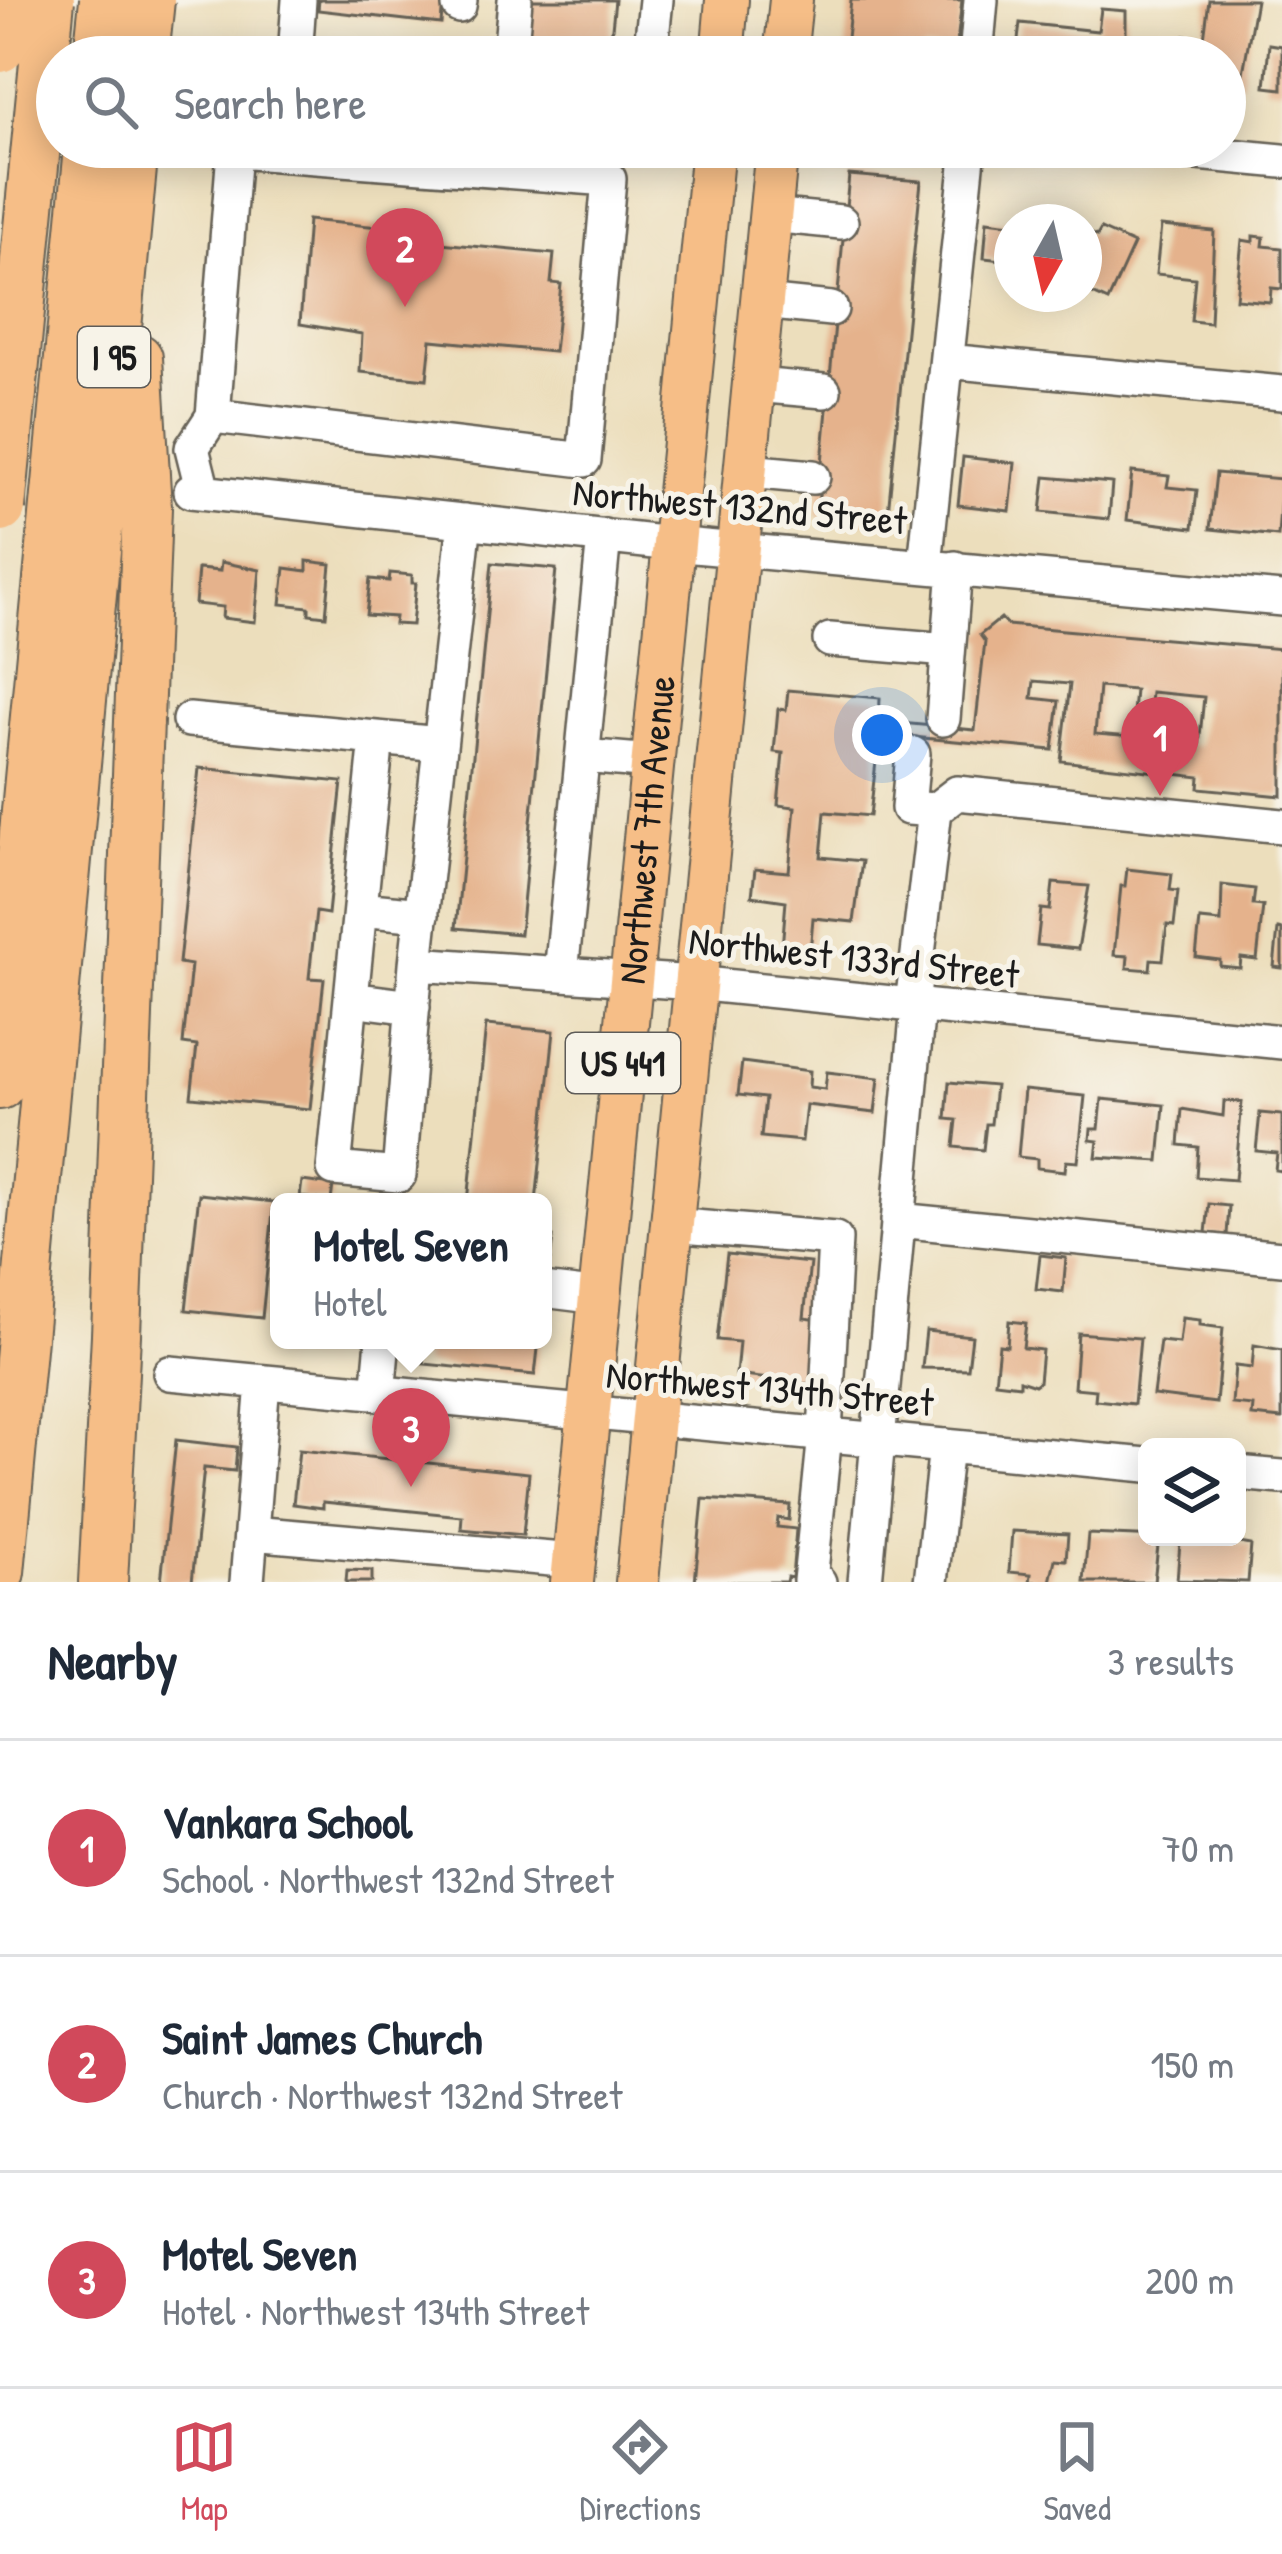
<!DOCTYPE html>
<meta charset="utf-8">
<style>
:root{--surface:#fff;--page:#f6f6f7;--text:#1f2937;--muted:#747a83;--line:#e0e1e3;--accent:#d1495b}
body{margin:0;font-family:"Patrick Hand",sans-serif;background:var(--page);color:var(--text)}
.controls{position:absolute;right:36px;bottom:36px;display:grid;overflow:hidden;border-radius:18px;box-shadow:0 6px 30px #0003}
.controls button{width:108px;height:108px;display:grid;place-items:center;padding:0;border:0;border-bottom:3px solid var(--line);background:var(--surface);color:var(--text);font:60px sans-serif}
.compass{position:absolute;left:994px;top:204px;width:108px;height:108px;border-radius:50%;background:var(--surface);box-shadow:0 6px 30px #0003;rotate:188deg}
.you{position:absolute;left:882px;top:735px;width:42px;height:42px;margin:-30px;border:9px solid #fff;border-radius:50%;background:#1a73e8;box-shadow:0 0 0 18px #1a73e833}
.badge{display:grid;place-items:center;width:78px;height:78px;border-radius:50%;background:var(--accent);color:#fff;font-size:39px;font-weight:700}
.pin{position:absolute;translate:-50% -99px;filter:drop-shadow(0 3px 6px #0008)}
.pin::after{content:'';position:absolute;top:63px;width:42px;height:36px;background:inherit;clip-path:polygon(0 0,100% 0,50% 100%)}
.popup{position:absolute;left:270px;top:1193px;width:282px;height:156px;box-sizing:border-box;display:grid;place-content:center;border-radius:18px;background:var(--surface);filter:drop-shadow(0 3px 9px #0005);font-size:39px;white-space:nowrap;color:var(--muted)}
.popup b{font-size:45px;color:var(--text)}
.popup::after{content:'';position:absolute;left:50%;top:100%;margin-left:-24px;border:24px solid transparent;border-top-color:var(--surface)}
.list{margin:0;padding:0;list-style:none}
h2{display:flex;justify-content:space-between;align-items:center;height:156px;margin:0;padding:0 48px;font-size:51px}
h2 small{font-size:39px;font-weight:400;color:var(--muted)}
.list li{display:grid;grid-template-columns:78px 1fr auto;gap:36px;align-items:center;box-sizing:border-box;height:216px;padding:0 48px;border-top:3px solid var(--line)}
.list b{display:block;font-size:45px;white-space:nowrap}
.list p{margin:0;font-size:39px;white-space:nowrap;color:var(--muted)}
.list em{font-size:39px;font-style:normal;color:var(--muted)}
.icon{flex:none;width:66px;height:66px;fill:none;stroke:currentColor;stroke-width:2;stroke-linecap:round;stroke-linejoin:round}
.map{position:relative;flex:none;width:1282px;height:1582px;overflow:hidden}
.search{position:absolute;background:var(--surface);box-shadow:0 6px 30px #0003;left:36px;right:36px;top:36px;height:132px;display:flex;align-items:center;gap:30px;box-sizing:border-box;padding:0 42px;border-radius:66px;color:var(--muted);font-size:45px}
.sheet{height:804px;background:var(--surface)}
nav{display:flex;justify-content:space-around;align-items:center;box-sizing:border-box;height:168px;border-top:3px solid var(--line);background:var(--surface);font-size:33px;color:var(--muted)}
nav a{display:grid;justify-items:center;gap:6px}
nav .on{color:var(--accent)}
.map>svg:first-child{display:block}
</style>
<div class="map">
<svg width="1282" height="1582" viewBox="0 0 1282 1582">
<rect width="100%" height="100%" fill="#f7f3e8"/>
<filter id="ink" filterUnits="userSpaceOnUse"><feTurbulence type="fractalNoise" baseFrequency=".00833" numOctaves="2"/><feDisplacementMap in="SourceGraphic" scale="24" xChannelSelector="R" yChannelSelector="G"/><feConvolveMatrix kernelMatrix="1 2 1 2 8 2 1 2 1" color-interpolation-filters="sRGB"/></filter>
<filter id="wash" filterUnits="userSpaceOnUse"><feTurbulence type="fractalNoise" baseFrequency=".004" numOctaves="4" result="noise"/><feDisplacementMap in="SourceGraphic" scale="48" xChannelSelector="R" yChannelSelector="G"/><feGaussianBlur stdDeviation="2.7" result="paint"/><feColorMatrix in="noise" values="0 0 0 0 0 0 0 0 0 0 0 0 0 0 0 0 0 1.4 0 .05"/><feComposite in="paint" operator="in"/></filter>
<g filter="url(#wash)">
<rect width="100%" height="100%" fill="#ecdebc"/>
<g id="blocks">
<path fill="#e5b28c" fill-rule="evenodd" d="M319 0H443L441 24 318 10Z
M526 0H615L609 57H521Z
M851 0H962L956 52 924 49 923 57H845Z
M1209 0H1256L1241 84 1225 82V57H1183L1185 36 1204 39Z
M1101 9 1126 11V57H1016L1020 23 1098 31Z
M1269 44 1282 46V89L1265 87Z
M849 175 921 181 887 523 817 516Z
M308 220 441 233 440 243 554 254 551 283 561 284 554 352 431 340 427 379 360 372 362 334 300 324Z
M987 221 1012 224V261L984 258Z
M1161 226 1214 231 1210 323 1191 321 1195 278 1156 274Z
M1101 229 1134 244 1108 301 1084 290V231L1097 236Z
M1253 236 1264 237 1263 246 1282 248V289L1271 288 1270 302 1236 299 1242 240 1253 242Z
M963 457 1015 463 1010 511 958 505Z
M1132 472 1169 476 1167 487 1197 490 1193 528 1127 520Z
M1216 473 1282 479 1278 536 1210 529Z
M1045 477 1112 483 1109 519 1041 512Z
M307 561 331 564 326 616 309 614V607L281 604 285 568 307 571Z
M221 562 260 570 255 622 222 618 223 607 195 604 198 569 220 571Z
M492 563 556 569 520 934 456 928Z
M390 573 412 575V583H416L412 625 394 624 395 617 366 615 370 579 389 581Z
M1001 618 1007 625 1282 649V796L1199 788 1200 777 1061 761 1070 684 1034 681 1032 698 1059 701 1053 750 879 734 870 816 825 812 821 857 862 861 854 922 813 918 810 952 782 948 786 901 752 896 755 869 789 872 795 807 778 805 783 753 774 752 778 709 786 710 788 690 880 698 879 721 975 730 985 642 980 635ZM1099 687 1135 690 1131 737 1095 734ZM1151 692 1204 697 1199 746 1147 742Z
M199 768 342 782 328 914 316 912 309 978 324 979 310 1109 191 1097 197 1046 183 1044 191 965 179 963Z
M1127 869 1172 874 1170 890 1178 891 1174 926 1167 925 1163 960 1151 959 1150 970 1127 968 1128 956 1114 955 1121 886H1125Z
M1053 883 1089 886 1078 949 1037 945 1041 909 1050 910Z
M1222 885 1255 889 1253 905 1263 906 1257 960 1241 958 1240 968 1220 966V960L1196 957 1200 920 1221 922Z
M1278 929 1282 930V968L1274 967Z
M486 1025 554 1031 536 1202H468Z
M742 1062 810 1071 809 1087 825 1089 827 1072 879 1078 875 1113 806 1105 802 1141 761 1137 765 1098 738 1095Z
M949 1082 995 1086 991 1124H986L983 1150 954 1147 957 1120 946 1119Z
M1024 1090 1085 1096 1078 1162 1066 1161 1065 1171 1037 1168V1159L1018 1157Z
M1102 1099 1164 1105 1159 1161 1096 1157 1098 1141 1090 1140 1091 1129H1099Z
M1224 1101 1242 1102 1235 1180 1196 1177 1198 1147 1179 1145 1182 1109 1223 1116Z
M1260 1113 1282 1115V1171L1275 1170 1277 1153 1256 1151Z
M302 1181 333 1185 331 1201 300 1197Z
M199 1194 274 1202 262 1318 186 1310Z
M1209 1204 1229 1206 1227 1235 1206 1233Z
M543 1236 553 1237 550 1259 543 1258Z
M727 1254 810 1263 804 1318 820 1320 816 1385 736 1375 739 1342 717 1340Z
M1040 1255 1066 1258 1063 1292 1036 1289Z
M1182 1318 1200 1320V1325L1223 1328 1216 1403 1153 1395 1160 1341 1179 1343Z
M1009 1321 1026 1323 1023 1348 1042 1350 1039 1382 1035 1385 1020 1380V1385L995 1382 999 1345 1007 1346Z
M926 1331 972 1336 968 1369 922 1368Z
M1078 1333 1140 1338 1134 1404 1095 1400 1096 1390 1074 1388Z
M427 1340H539L535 1375 424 1364Z
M1254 1345 1282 1350V1419L1252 1416 1253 1406 1232 1404 1235 1366 1252 1368Z
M176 1440 237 1447 235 1471 204 1468 192 1582H161Z
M299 1450 529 1473 523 1535 461 1529 462 1516 323 1502V1508L293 1504Z
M703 1499 790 1505 789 1520 778 1518 777 1527 796 1529 792 1578 787 1577 786 1582H695Z
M1012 1531 1068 1534 1066 1560 1055 1559 1050 1582H1030L1031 1574 1009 1572Z
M1088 1534 1159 1537 1154 1582H1084Z
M1206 1537 1251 1545 1248 1582 1177 1580 1180 1543 1205 1545Z
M347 1570 372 1571V1582H346Z"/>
</g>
</g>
<g filter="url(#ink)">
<use href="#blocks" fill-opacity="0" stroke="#656054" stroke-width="3"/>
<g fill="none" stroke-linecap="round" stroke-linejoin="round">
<defs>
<path id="minor" d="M459 6 460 0
M295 57 299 0
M510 57 515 0
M650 57 656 0
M976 57 981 0
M1134 147 1282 161
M770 215 841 222
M763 302 831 309
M947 361 1282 393
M755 385 824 391
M747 471 813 477
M191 491 672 544 1282 599
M203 492 192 448 213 416 234 151 609 179 584 460 213 416
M925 565 969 147
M830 640 948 650
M943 719 955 568
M189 720 440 744
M583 756 652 762
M375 757 334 1169 399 1175 416 964 465 521
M935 810 957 793 1282 826
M360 909 422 915
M416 964 694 983 1282 1042
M561 974 604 536
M351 999 413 1007
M912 1005 935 810 908 808 913 754
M898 1220 1282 1258
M671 1225 835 1239 825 1434 810 1581 819 1582
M543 1290 600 1297
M170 1373 1147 1465
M378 1394 383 1340
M1237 1473 1282 1477
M251 1533 574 1561
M247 1582 263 1382
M865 1582 918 1006
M931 1582 946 1446"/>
<g id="major">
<path d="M722 57 727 0"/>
<path d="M785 57 791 0"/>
<path id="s1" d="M572 1582 713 147"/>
<path d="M637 1582 777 147"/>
</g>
<path id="highway" d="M0 1085 89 147
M0 1572 134 147
M103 1582 116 1335 147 508 138 358"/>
</defs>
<use href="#minor" stroke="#656054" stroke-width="38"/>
<use href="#major" stroke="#656054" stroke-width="46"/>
<use href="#highway" stroke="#656054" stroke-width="52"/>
<use href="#minor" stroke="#fff" stroke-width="33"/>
<use href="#major" stroke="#f6be87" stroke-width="42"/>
<use href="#highway" stroke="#f6be87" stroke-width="48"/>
<defs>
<path id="highway-bridge" d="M0 48 5 0
M98 57 104 0
M144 57 150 0
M1 508 50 0"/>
</defs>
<use href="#highway-bridge" stroke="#656054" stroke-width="52" stroke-linecap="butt"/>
<use href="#highway-bridge" stroke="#f6be87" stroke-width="48"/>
</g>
</g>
<g text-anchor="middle" stroke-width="10" stroke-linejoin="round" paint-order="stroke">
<g fill="#f7f3e8" stroke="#5e5c59" stroke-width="3">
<rect x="78" y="327" width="72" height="60" rx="9"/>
<rect x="566" y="1033" width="114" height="60" rx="9"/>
</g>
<g font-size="36" font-weight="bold" fill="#1c1c1c">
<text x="114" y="370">I 95</text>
<text x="623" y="1076">US 441</text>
</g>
<g font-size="39" fill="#1c1c1c" stroke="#f7f3e8">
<text transform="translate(740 506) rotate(5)" y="14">Northwest 132nd Street</text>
<text dy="14" stroke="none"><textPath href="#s1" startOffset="756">Northwest 7th Avenue</textPath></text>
<text transform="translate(854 957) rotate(6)" y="14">Northwest 133rd Street</text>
<text transform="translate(770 1388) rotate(5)" y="14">Northwest 134th Street</text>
</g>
</g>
</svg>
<div class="controls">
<button><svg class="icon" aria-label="layers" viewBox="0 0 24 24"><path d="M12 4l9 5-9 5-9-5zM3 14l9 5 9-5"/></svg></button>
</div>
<svg class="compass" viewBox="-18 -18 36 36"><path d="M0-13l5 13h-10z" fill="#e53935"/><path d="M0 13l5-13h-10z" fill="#747a83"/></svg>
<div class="you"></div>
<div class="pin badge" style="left:1160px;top:796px">1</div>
<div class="pin badge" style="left:405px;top:307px">2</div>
<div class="pin badge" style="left:411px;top:1487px">3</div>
<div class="popup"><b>Motel Seven</b>Hotel</div>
<div class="search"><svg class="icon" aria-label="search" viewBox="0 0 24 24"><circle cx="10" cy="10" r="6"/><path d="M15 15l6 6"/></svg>Search here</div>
</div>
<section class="sheet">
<h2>Nearby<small>3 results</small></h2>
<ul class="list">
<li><span class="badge">1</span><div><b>Vankara School</b><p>School · Northwest 132nd Street</p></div><em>70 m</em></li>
<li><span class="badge">2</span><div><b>Saint James Church</b><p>Church · Northwest 132nd Street</p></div><em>150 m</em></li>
<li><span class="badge">3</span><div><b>Motel Seven</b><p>Hotel · Northwest 134th Street</p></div><em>200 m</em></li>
</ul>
</section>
<nav>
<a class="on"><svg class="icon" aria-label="map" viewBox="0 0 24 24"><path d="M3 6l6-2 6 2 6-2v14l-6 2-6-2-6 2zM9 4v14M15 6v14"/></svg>Map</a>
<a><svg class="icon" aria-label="directions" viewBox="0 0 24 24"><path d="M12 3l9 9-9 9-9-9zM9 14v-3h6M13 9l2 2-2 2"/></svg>Directions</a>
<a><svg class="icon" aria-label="saved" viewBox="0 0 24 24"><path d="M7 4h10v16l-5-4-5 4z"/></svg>Saved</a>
</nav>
